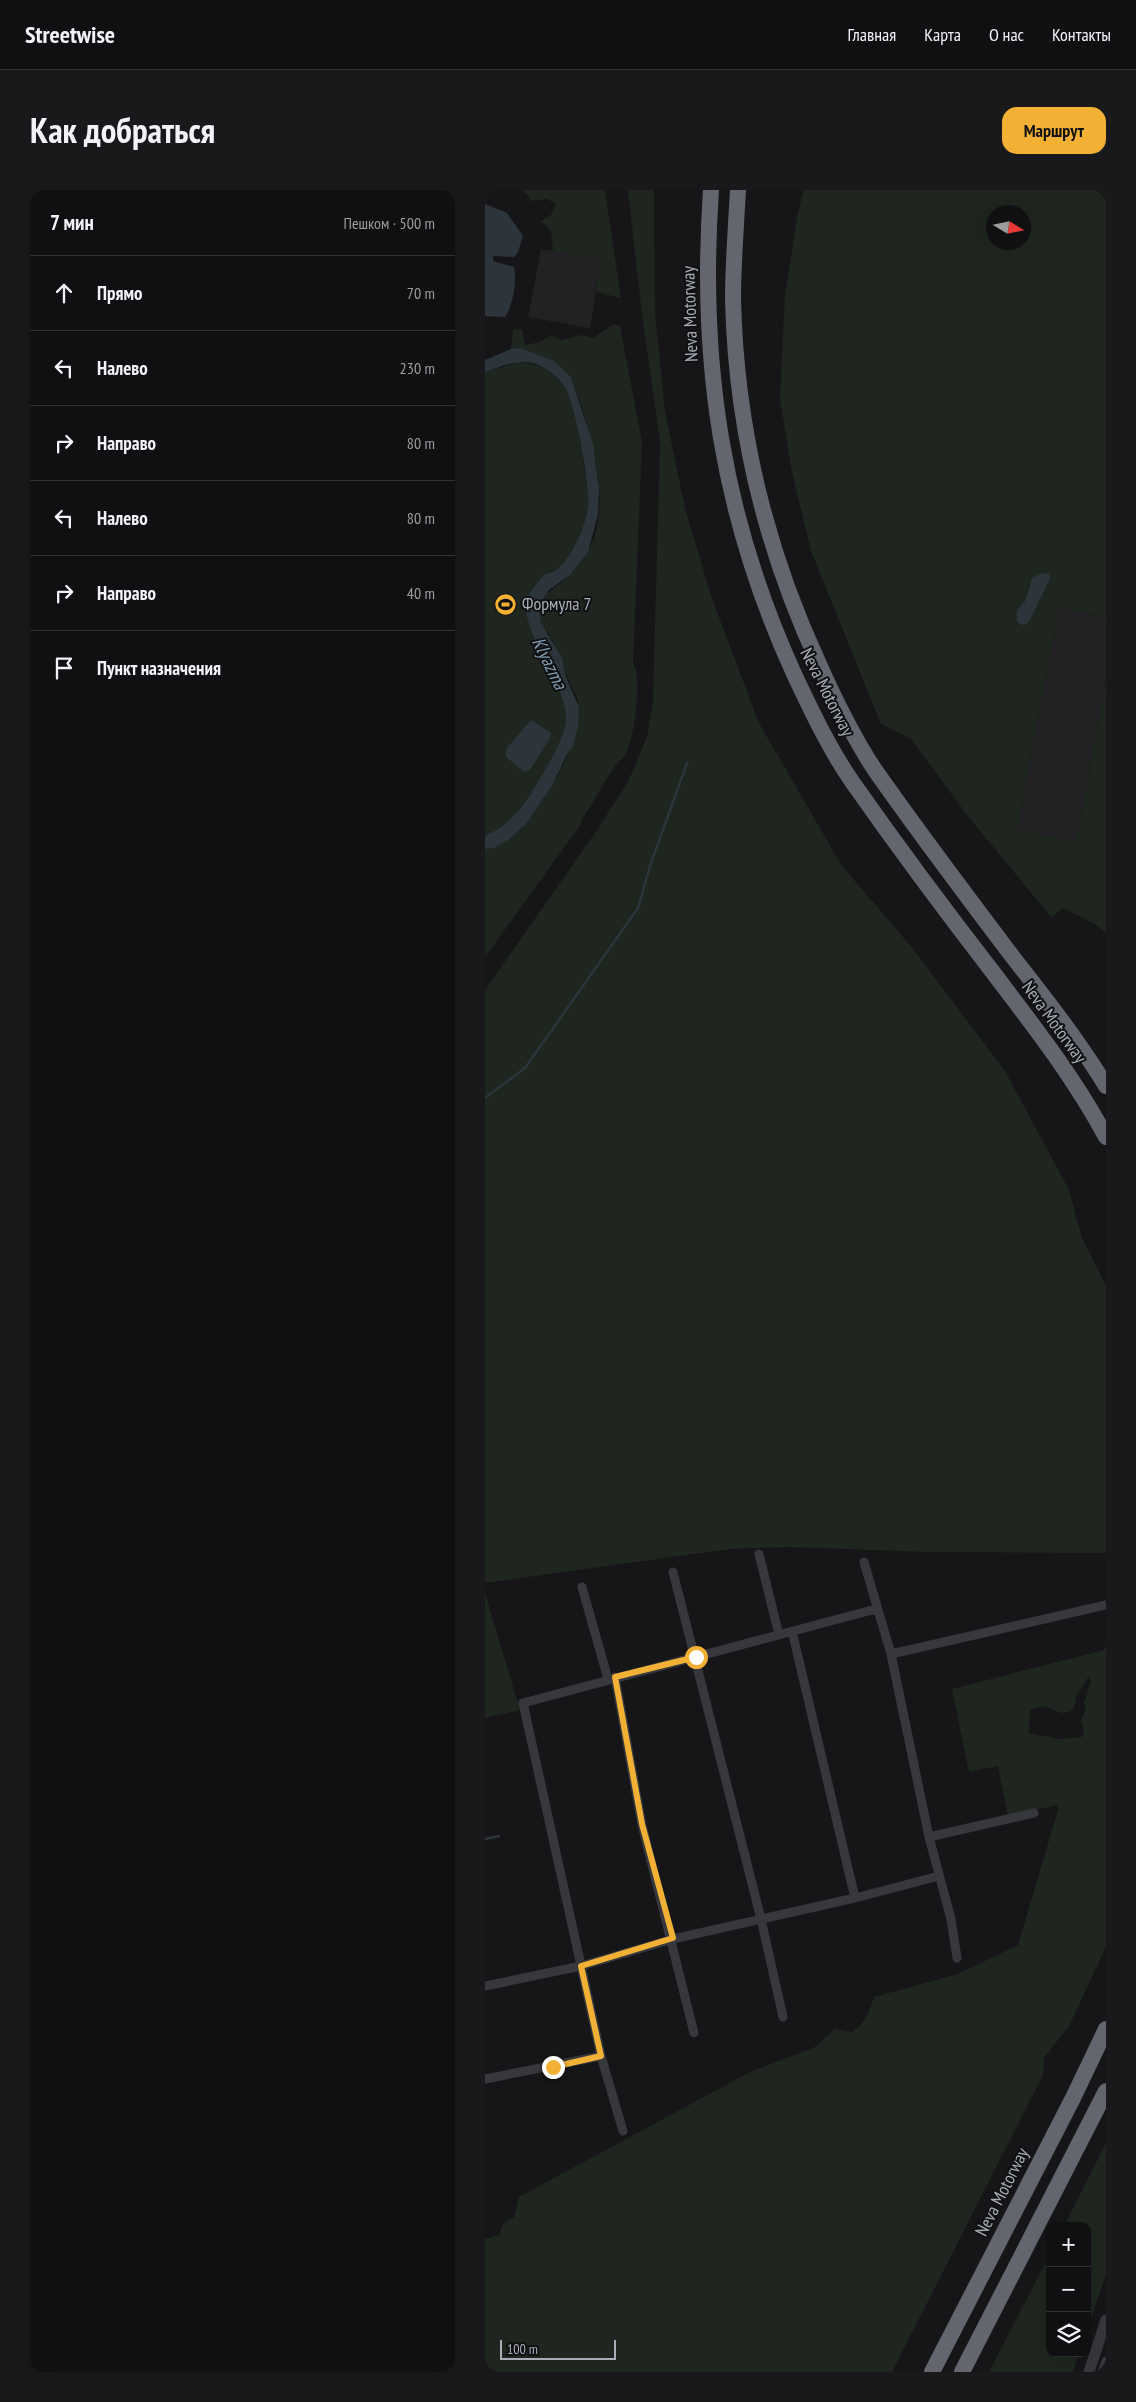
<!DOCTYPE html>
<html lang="ru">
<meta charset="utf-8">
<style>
:root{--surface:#101012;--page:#19191b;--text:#f1f3f6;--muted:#9c9d9f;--line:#303032;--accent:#f2b134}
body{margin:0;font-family:"PT Sans Narrow",sans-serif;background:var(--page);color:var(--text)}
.controls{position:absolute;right:15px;bottom:15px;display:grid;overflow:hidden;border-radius:10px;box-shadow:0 5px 20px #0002}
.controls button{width:45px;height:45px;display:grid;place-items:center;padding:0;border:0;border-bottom:1px solid var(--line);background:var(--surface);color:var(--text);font:25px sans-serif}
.compass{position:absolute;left:501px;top:15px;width:45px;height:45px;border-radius:50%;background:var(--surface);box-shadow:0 5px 20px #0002;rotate:100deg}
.scale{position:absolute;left:15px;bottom:12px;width:116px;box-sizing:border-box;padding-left:5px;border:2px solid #a8adb8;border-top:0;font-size:14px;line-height:18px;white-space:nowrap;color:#a8adb8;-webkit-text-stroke:4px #111113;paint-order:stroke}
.stop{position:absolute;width:15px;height:15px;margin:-11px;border:4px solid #f2b134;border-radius:50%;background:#fff}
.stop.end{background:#f2b134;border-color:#fff;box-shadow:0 1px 5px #0008}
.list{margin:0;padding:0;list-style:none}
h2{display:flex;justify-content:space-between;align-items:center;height:65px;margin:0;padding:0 20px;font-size:21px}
h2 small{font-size:16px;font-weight:400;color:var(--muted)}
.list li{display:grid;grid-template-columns:32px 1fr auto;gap:15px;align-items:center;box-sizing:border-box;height:75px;padding:0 20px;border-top:1px solid var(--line)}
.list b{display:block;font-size:19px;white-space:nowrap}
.list em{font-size:16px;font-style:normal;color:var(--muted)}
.icon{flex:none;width:28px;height:28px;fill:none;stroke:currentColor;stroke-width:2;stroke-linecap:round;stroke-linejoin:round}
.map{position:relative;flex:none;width:621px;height:2182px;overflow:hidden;border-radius:15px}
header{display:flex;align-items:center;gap:30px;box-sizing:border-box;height:70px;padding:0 25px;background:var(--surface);border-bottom:1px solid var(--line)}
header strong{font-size:24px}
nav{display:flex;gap:28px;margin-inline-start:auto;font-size:18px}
.intro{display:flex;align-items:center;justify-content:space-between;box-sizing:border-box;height:120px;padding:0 30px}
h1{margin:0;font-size:35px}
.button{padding:12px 22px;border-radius:15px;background:var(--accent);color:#111;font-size:18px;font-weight:700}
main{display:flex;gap:30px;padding:0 30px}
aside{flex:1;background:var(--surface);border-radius:15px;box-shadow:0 5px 20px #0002}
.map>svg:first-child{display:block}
</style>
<header>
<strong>Streetwise</strong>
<nav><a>Главная</a><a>Карта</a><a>О нас</a><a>Контакты</a></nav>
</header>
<div class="intro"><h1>Как добраться</h1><a class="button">Маршрут</a></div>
<main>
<aside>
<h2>7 мин<small>Пешком · 500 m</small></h2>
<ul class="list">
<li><svg class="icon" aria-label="ahead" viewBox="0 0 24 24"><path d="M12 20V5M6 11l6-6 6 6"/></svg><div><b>Прямо</b></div><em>70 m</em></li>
<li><svg class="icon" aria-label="left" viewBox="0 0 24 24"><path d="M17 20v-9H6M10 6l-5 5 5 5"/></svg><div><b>Налево</b></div><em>230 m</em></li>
<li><svg class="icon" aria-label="right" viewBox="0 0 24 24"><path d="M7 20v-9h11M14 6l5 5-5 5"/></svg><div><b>Направо</b></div><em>80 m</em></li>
<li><svg class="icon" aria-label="left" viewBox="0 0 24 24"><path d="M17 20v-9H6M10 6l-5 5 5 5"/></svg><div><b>Налево</b></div><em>80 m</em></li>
<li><svg class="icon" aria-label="right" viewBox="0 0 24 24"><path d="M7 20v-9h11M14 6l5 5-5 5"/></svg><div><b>Направо</b></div><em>40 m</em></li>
<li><svg class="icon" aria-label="arrive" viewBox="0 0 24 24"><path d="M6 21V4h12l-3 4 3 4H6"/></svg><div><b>Пункт назначения</b></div></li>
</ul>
</aside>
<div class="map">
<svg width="621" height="2182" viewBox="0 0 621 2182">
<rect width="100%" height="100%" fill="#161618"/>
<path fill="#222225" d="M56 59 116 68 105 138 43 127Z
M574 418 621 427V490L591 651 532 640Z"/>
<path fill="#1e261f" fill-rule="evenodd" d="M35 0H120L136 108 111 102 116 68 68 61 66 41 56 31 66 25 71 14 62 9 46 11 42 4Z
M143 0H169L170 123 180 221 200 318 226 406 274 533 357 676 429 760 520 881 584 1000 597 1048 621 1096V1363L443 1362 303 1357 245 1359 0 1393V800L112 640 143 592 162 547 168 510 175 252 156 116Z
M319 0H621V427L574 418 532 640 591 651 621 490V744L611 735 579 718 566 727 482 625 426 549 396 534 326 361 307 282 295 209 300 105 313 22ZM508 22H538V52H508ZM565 389 546 428 532 420 540 411 544 394Z
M129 134 135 136 157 252 148 473C158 490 149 547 141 564 138 568 134 571 131 575 119 592 109 611 98 628L94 637 0 767V659C43 653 95 558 94 518 94 506 84 494 80 483 76 472 73 461 68 451 64 442 52 433 54 421 56 401 77 396 87 382 93 374 100 365 105 357 129 313 103 230 86 187L35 158 26 159 28 139 37 140 40 155 55 152 66 145 76 150 96 145 108 148Z
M34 172C53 173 68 181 79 197 91 213 103 292 103 313 102 333 83 383 60 384 54 391 45 400 42 409 33 440 81 490 81 527 82 543 63 575 54 590 39 617 28 632 0 646V182Z
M0 1403 35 1520 0 1528Z
M621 1454V1757L584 1836 559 1868 558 1885 407 2182H0V2049L14 2045 18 2034 29 2027 34 2007 265 1882 330 1857 350 1839 367 1842C381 1833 384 1823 389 1807L473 1784 533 1755 573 1620 572 1615 523 1626 513 1576 484 1582 467 1499 619 1460ZM604 1486 606 1491 599 1513 601 1519 596 1530 599 1541 597 1547 574 1549 544 1543 545 1521C564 1507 571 1532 589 1519L591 1506Z
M621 1953V2085L602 2139V2036H579Z
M565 2064V2163H594L588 2182H504Z"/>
<path fill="#2c353c" d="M0 14 22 23 38 46 33 62 29 67 8 66V71L29 77C32 91 28 115 20 127L0 126Z
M35 158 69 171 86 187 108 254 114 298 113 324 103 362 85 385 64 400 55 414 54 421 56 433 77 468 80 485 94 517 93 537 88 556 82 564 67 596 41 634 23 650 9 658 0 659V646C28 632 39 616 54 590 63 575 82 543 81 527 80 490 33 439 42 409 45 400 54 391 60 384 83 383 102 333 103 314 104 291 91 217 80 198 74 187 60 177 48 173 32 169 14 177 0 182V170L26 159Z
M556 383 564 384 565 389 546 428 543 433 537 435 532 432V420L540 411 547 388Z
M46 530 66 543 65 548 45 580 39 582 20 566 22 558Z"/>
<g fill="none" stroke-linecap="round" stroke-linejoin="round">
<path stroke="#2c353c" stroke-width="2.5" d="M0 908 40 878 153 718 165 676 202 573
M0 1649 14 1646"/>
<path stroke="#37383d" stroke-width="9" d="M274 1364 294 1445
M379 1372 406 1464 444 1647 466 1729 472 1768
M188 1382 276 1729 298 1827
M97 1397 123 1489
M307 1441 370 1708
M406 1464 621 1415
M130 1487 157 1635 209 1843
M444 1647 549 1623
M0 1796 96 1776 188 1749 370 1708 454 1686
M0 1889 116 1866
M138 1941 116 1866 38 1513 387 1420 393 1421
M617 2182 621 2171"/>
<path stroke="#37383d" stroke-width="11" d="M604 2182 621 2130"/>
<path stroke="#63666e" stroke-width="16" d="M226 0C214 174 237 327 310 486 327 522 345 560 368 593 413 657 459 719 507 781 547 834 589 887 621 947
M253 0C251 37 248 74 248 110 251 236 281 360 334 474 350 510 368 547 390 580 434 643 481 705 527 766 560 808 593 850 621 896
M447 2182 588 1908 621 1839
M477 2182 621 1901"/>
</g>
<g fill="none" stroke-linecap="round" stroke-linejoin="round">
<path stroke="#f2b134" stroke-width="6" d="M68 1877 116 1866 96 1776 188 1748 157 1634 130 1487 211 1467"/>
</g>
<defs>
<symbol id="stadium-disc" viewBox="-11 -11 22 22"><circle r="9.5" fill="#f2b134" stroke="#111113"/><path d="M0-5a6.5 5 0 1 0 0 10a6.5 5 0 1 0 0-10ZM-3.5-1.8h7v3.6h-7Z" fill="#111"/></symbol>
</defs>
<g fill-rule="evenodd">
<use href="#stadium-disc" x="8" y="402" width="25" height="25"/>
</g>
<g text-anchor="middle" stroke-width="4" stroke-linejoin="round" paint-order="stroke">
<g font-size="18" fill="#a8adb8" stroke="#111113">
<text transform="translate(205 124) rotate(-92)" y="6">Neva Motorway</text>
<text transform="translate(342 502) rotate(63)" y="6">Neva Motorway</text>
<text transform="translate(569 832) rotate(54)" y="6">Neva Motorway</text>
<text transform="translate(517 2002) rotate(-63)" y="6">Neva Motorway</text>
</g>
<g font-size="18" fill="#a8adb8" stroke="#111113" text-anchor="start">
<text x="37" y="420">Формула 7</text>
</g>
<g font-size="19" font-style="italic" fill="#7f9bb3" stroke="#111113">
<text transform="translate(65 473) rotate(64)" y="7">Klyazma</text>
</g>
</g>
</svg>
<div class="controls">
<button>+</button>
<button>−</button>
<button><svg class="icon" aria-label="layers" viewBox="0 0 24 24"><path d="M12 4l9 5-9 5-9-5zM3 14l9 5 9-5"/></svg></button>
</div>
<svg class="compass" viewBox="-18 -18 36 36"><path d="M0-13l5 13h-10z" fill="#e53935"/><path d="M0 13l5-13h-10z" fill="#9c9d9f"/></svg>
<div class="scale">100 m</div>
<div class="stop" style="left:211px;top:1467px"></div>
<div class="stop end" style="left:68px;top:1877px"></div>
</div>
</main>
